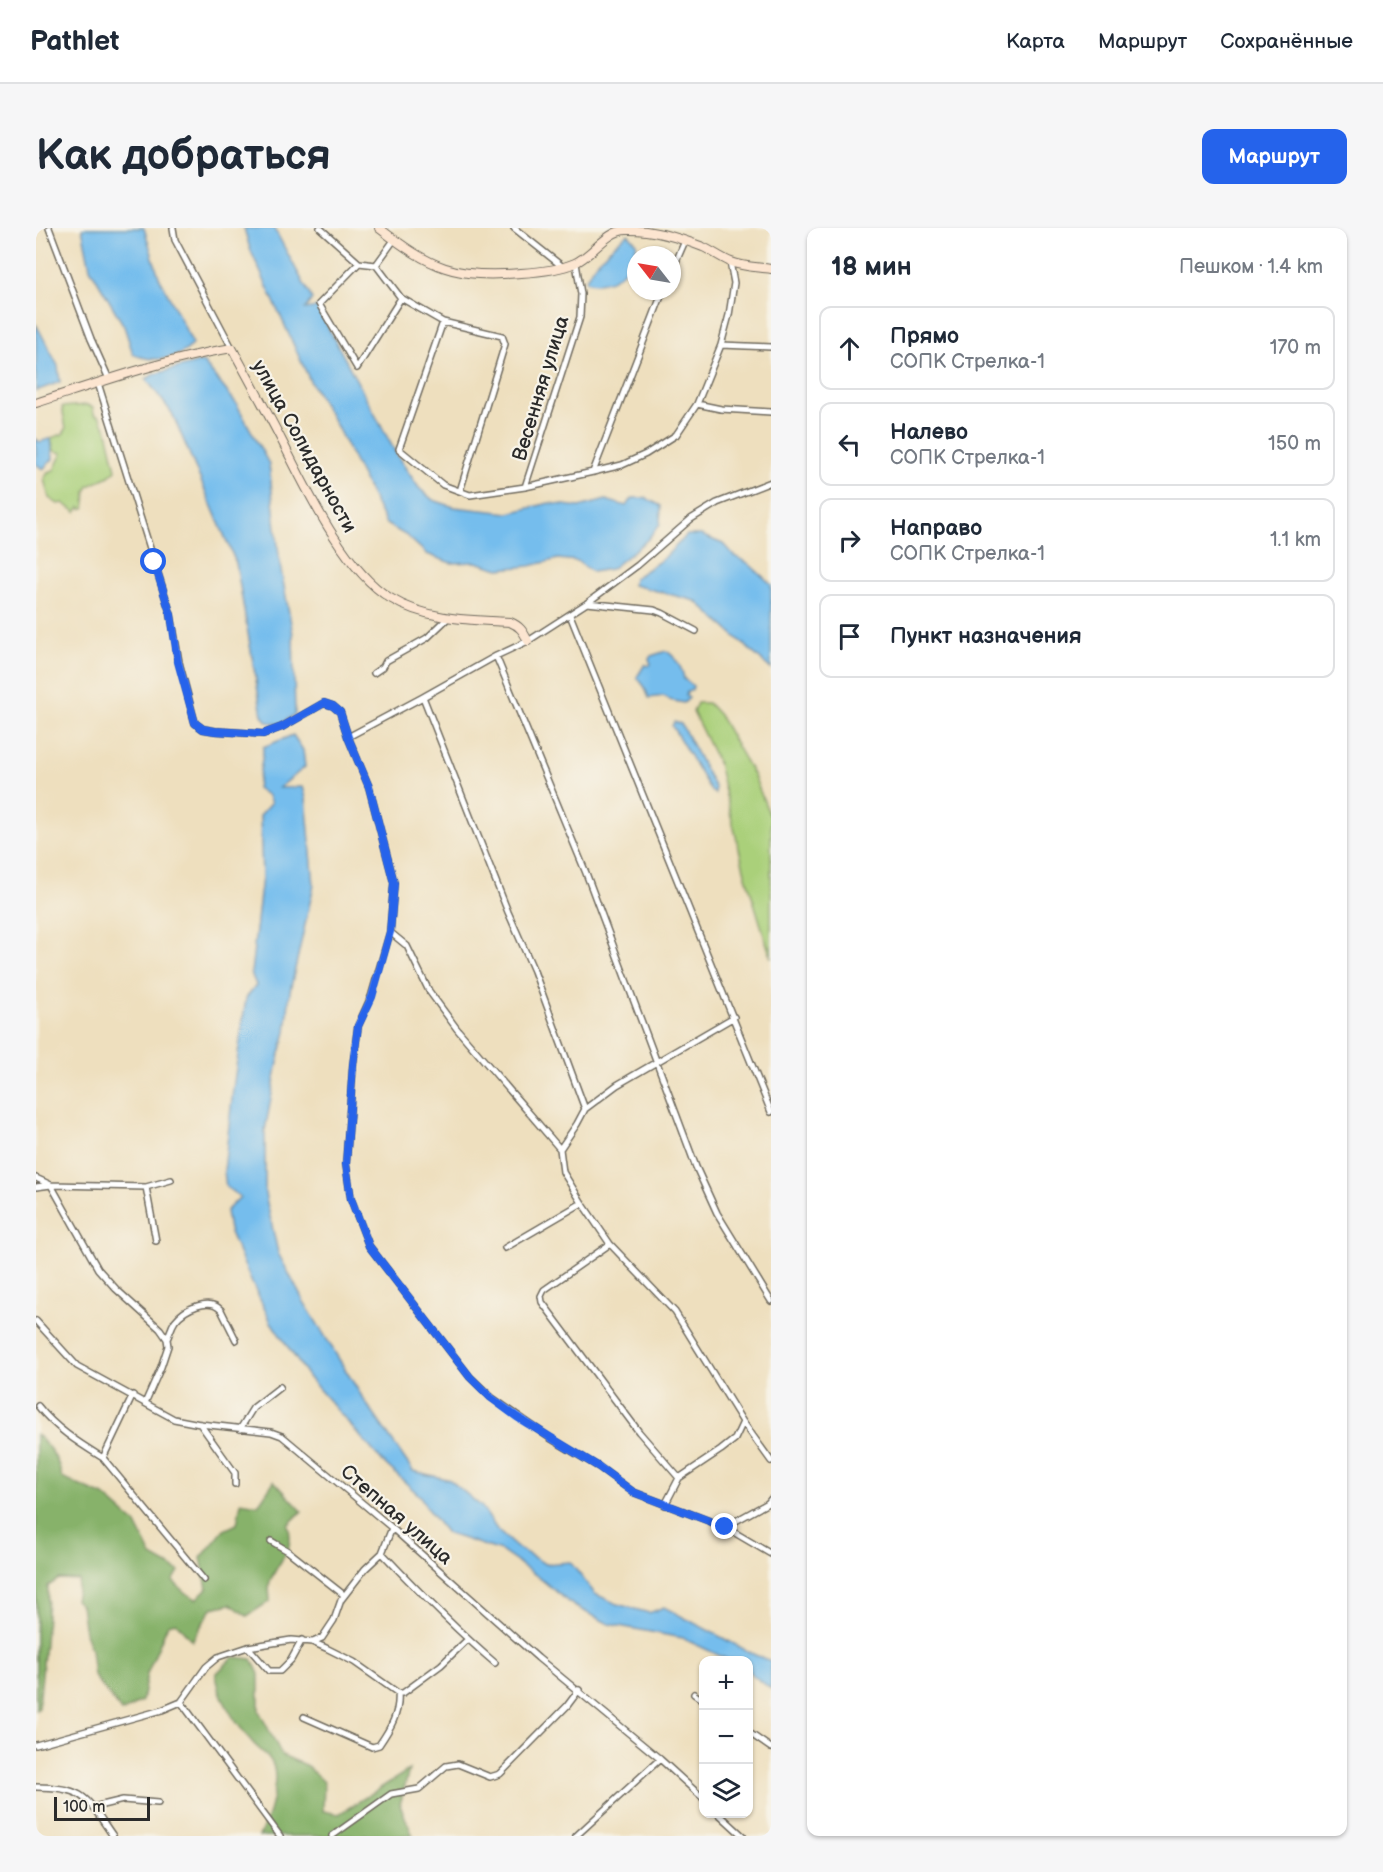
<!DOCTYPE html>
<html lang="ru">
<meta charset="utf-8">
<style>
:root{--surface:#fff;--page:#f6f6f7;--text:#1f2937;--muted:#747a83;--line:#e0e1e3;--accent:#2563eb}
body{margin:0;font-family:"Balsamiq Sans",sans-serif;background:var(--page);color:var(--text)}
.controls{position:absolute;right:18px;bottom:18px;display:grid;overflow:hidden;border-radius:12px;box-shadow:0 2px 4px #0004}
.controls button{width:54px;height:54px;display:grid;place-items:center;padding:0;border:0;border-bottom:2px solid var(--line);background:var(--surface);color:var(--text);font:30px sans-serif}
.compass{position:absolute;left:591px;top:18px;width:54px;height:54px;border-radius:50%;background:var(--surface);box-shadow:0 2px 4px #0004;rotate:301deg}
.scale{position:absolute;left:18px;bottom:15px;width:96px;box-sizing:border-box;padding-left:6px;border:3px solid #2b2b2b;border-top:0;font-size:16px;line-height:21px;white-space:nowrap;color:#2b2b2b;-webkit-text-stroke:4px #f7f3e8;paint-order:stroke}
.stop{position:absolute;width:18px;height:18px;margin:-14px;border:4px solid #2563eb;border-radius:50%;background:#fff}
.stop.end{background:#2563eb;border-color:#fff;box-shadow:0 2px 6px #0008}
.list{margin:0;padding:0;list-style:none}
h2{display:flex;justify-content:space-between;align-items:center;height:78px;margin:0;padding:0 24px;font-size:26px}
h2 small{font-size:20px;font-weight:400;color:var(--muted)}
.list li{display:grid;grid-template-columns:39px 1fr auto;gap:18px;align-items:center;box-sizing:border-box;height:84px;margin:0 12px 12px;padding:0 12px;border:2px solid var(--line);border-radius:12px}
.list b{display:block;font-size:22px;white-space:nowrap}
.list p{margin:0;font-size:20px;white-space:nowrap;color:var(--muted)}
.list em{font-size:20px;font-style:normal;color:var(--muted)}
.icon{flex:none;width:33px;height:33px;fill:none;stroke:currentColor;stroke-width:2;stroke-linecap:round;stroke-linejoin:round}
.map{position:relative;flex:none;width:735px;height:1608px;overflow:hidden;border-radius:12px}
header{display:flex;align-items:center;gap:36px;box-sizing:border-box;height:84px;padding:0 30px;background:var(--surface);border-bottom:2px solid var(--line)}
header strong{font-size:28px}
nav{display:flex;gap:33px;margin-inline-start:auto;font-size:21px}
.intro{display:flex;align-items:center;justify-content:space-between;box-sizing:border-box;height:144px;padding:0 36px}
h1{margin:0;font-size:42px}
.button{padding:15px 27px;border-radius:12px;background:var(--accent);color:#fff;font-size:21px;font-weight:700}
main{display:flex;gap:36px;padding:0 36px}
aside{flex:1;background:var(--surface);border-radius:12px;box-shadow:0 2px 4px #0004}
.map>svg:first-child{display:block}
</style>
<header>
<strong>Pathlet</strong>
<nav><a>Карта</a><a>Маршрут</a><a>Сохранённые</a></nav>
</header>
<div class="intro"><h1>Как добраться</h1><a class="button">Маршрут</a></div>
<main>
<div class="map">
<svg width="735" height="1608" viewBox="0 0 735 1608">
<rect width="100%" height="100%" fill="#f7f3e8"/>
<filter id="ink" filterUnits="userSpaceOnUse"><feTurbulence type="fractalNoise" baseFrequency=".0167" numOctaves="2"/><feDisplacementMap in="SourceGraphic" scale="12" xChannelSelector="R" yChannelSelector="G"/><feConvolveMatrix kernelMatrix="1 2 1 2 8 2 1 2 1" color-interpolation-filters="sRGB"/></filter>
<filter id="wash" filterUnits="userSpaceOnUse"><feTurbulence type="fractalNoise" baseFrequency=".008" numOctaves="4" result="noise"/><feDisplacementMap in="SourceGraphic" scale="24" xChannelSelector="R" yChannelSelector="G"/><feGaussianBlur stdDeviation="1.35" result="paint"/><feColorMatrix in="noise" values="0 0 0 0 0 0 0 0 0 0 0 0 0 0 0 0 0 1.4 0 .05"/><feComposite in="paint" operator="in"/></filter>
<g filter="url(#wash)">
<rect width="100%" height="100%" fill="#eedfbe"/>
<path fill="#aad07a" stroke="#6a7e52" stroke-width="1.5" d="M51 177 57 180 58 186 64 189 71 203 80 242 73 248 53 258 50 264 49 280 45 281 44 279 40 284 27 275 22 276 13 270 8 251 12 244 18 242 26 225 18 223 15 210 27 206 30 201 26 179Z
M661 475H672L683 487 718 548 735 591V730L709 645 682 535 657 484Z"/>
<path fill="#87b26a" stroke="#596e4a" stroke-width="1.5" d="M0 1206C14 1219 23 1231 26 1250L68 1268 100 1296 116 1328 143 1343 137 1353 148 1364 160 1371 171 1360 165 1330 188 1302 201 1296 205 1274 222 1277 238 1253 266 1283 252 1297C260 1324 242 1331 234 1354 232 1360 234 1367 234 1373L211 1388 195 1376 176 1380 156 1413 140 1394 132 1396 111 1446 106 1473 86 1484 58 1448 55 1422 49 1405 45 1377 39 1372 43 1352 23 1351 12 1358C12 1399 6 1440 3 1480L0 1482Z
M197 1429 216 1431 223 1446V1483L246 1527 271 1538 288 1554 287 1583 303 1586 373 1542 364 1577 377 1608H223C232 1594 242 1556 238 1540 236 1529 224 1523 217 1515 200 1496 183 1472 180 1446Z"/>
<path fill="#75bded" stroke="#50748c" stroke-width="1.5" d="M46 0H108L123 49 157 116C143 132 116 135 97 126L88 98 54 40Z
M208 0H238L276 71 269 81 281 79 362 229 383 260 397 272 418 279 473 285 513 275 543 279 570 272 590 278 597 270H610L625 278 624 296 611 312 575 341 556 344 541 333 522 331 494 338 463 341 440 334 415 335 391 326 371 308 350 296 299 195 275 155 214 21Z
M592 6 601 15C598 41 575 61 549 53 559 33 574 20 592 6Z
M0 96 22 138 24 154 0 163Z
M163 134 168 135 200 175 233 236 244 337 257 406 259 486 244 496 231 494 226 487 200 335 136 185 110 151 119 146Z
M15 210 17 231 7 241 0 236V211L4 214Z
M651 307H665L687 316 698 328 712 335 735 356V441L660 373 597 357 598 350 627 331Z
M630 423C639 427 647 442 648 451L657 458 656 462 651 464 650 468 653 470 648 475 633 472 628 468 613 470 608 458 601 449 609 436 612 438 615 436 613 431 615 428Z
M638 494 645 496 679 560V566L675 563 636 498Z
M257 507 267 522 269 539 243 560 267 559 270 570 278 657 254 763 250 804 243 829 229 902V966L242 1025 268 1074 328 1172 377 1243 414 1252 446 1279 462 1303 480 1319 509 1336 534 1334 559 1366 581 1376 613 1385 628 1379 719 1427 735 1433V1461L713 1444 712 1432H693L646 1410 573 1396 538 1378 501 1348 465 1323 410 1305 392 1282 384 1268 346 1233 273 1150 235 1094 216 1055 193 1002 190 983 204 969 190 959 188 943 197 861 210 770 220 757 215 745 226 649 224 587 235 575 232 568 221 560 227 526V519Z"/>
</g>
<g filter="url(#ink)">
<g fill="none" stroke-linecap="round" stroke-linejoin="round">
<defs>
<path id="street" d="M13 0 55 111 73 151
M137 0 139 12 196 120
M284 0 323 35
M478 0 527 39
M358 12 340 37 365 70 407 94 466 108 469 116 424 263
M340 37 323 35 283 76 321 140 365 70
M636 43 649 13
M407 94 363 221 407 257 434 267 489 259 557 244 586 237 610 226 640 207 661 176 685 117 693 87 698 55 694 34
M685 117 735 119
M62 155 135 387 143 434 159 495 167 501 179 503 227 506 246 499 288 475 297 478 304 484 312 509 333 559 358 655 354 704 335 769 322 798 317 837 310 936 315 971 333 1018 434 1149 455 1169 514 1210 563 1239 597 1264 689 1299 735 1326
M661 176 685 181 735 184
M557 244 627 63
M489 259 544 89 545 66 540 35
M551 375 618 382 626 385 660 403
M534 387 735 884
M460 428 550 645 660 939 681 985 735 1073
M338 445 347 439 350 433 391 410 412 390
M312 509 387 469
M354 704 371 718 393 763 421 801 524 921
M698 789 581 857 549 881 498 743 472 684 387 469 460 428 492 413 551 375 602 337 655 291 681 275 735 254
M549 881 541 896 524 921 527 944 546 975 574 1016 639 1084 707 1194 735 1233
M0 950 15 957 62 1041 80 1061 124 1101 131 1111 132 1118 125 1139 109 1175
M0 959 15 957 110 959 135 952
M110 959 120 1013
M574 1016 508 1062 505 1068 506 1074 603 1204 643 1250 629 1277
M469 1020 546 975
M0 1093 41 1138 138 1191 164 1196 235 1204 246 1208 356 1300 502 1430 624 1531 668 1571
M131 1111C134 1105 135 1099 139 1093 148 1081 173 1069 185 1082L200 1112
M97 1167 67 1230 168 1352
M2 1178C20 1201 43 1215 67 1230
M164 1196 199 1245V1256
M204 1201 217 1180 244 1159
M643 1250 685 1222 699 1211 707 1194
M689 1299 732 1275 735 1271
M235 1313 252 1323 308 1367
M346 1325C382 1363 419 1401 459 1435
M277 1414 286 1410 298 1392 305 1372 329 1341 346 1325 356 1300
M212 1419 233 1443H244L255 1432 266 1412
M658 1466 668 1473
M145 1474 244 1608
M268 1489 336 1519 343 1517C354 1501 364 1485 362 1465
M712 1504 735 1520
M0 1517 126 1482 145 1474 170 1439 182 1429 212 1419 255 1412 276 1414 290 1420 318 1434 362 1465H367L405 1437 431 1412
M0 1559C50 1559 51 1571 77 1608
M58 1579 87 1572 122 1575
M683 1586 707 1608
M296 1608 355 1566 383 1561 410 1538 422 1536 454 1549 464 1546 531 1478 543 1462
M540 1608 624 1531"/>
<path id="secondary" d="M343 0C395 40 419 51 485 45 502 44 523 42 539 35 557 27 571 2 591 2 616 1 644 10 667 19 676 23 685 30 695 34 707 39 722 39 735 41
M0 175C65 154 129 131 196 120 213 151 230 182 246 213 270 260 308 342 354 370 390 392 433 392 474 394 484 398 487 403 492 413"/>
</defs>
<use href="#street" stroke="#6f6a5e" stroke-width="8"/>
<use href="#secondary" stroke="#6f6a5e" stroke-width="10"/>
<use href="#street" stroke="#fff" stroke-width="5"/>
<use href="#secondary" stroke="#fce5d0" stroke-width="8"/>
</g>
</g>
<g fill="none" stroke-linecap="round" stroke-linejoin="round" filter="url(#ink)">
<path stroke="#2563eb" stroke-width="8" d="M118 334 135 387 142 434 159 495 167 501 179 503 227 506 246 499 288 475 297 478 304 484 312 509 333 559 358 655 354 704 336 769 322 798 317 837 310 936 315 971 333 1018 434 1149 454 1169 481 1189 563 1239 597 1264 689 1299"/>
</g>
<g text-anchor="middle" stroke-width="4.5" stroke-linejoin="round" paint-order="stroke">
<g font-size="20" fill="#2b2b2b" stroke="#f7f3e8">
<text transform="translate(504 160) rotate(-73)" y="7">Весенняя улица</text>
<text transform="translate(269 218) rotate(61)" y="7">улица Солидарности</text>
<text transform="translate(361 1286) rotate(41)" y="7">Степная улица</text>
</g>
</g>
</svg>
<div class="controls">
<button>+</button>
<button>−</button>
<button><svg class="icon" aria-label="layers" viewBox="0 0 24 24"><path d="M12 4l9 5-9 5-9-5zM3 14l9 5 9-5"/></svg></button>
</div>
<svg class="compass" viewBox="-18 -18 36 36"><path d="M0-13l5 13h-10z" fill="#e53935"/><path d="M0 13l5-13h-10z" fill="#747a83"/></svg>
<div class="scale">100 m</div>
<div class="stop" style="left:118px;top:334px"></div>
<div class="stop end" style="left:689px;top:1299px"></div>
</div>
<aside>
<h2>18 мин<small>Пешком · 1.4 km</small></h2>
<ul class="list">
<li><svg class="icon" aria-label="ahead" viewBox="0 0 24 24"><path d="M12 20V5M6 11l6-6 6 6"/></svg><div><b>Прямо</b><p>СОПК Стрелка-1</p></div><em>170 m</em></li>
<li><svg class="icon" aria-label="left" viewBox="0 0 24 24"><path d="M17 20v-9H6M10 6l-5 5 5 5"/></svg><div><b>Налево</b><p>СОПК Стрелка-1</p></div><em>150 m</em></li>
<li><svg class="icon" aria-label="right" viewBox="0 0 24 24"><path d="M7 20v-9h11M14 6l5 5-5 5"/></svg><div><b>Направо</b><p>СОПК Стрелка-1</p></div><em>1.1 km</em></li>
<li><svg class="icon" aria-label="arrive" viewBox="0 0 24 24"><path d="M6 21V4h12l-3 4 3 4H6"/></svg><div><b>Пункт назначения</b></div></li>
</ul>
</aside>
</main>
